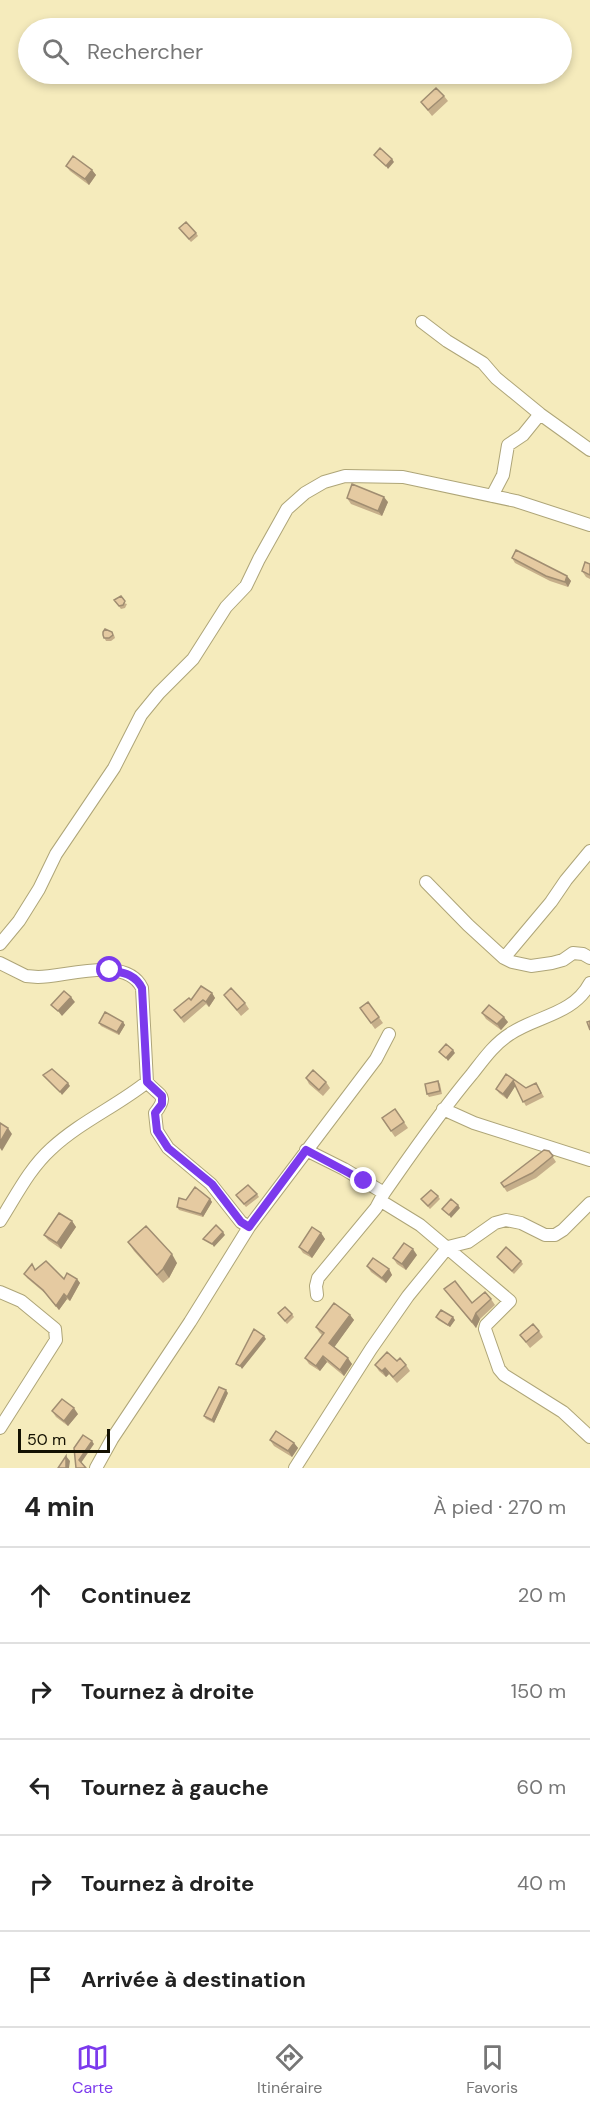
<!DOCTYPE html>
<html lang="fr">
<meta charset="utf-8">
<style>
:root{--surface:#fff;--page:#f6f6f6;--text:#222;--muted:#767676;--line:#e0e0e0;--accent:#7c3aed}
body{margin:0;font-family:"DM Sans",sans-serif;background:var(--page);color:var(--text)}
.scale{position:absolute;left:18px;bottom:15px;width:92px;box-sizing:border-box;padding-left:6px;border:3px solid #141102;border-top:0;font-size:16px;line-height:21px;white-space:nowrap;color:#141102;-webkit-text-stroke:4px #f5ebbc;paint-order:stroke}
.stop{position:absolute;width:18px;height:18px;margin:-14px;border:4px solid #7c3aed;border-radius:50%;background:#fff}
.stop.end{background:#7c3aed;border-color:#fff;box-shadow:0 2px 6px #0008}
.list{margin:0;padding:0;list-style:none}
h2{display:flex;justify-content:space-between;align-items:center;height:78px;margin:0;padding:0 24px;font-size:26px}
h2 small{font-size:20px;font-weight:400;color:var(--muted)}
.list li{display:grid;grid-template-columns:39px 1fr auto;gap:18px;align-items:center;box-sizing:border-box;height:96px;padding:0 24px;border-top:2px solid var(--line)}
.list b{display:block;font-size:22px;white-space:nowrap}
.list em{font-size:20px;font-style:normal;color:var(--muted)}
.icon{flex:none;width:33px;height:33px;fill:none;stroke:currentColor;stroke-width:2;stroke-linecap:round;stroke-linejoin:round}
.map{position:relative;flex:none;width:590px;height:1468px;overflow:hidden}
.search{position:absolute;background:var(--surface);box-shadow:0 3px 9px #0003;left:18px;right:18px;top:18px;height:66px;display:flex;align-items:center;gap:15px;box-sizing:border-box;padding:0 21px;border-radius:33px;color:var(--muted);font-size:22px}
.sheet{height:558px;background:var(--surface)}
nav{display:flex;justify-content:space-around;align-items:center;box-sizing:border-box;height:84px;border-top:2px solid var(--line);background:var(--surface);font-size:16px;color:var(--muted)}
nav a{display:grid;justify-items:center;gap:3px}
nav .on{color:var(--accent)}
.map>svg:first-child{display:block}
</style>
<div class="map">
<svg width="590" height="1468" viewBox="0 0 590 1468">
<rect width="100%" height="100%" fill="#f5ebbc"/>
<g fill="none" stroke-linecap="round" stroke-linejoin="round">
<defs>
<path id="minor" d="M422 322 447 341 483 363 496 378 540 414 590 450
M492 496 503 475 508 445 523 435 540 414
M426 882 468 925 504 958 512 962 531 966 552 963 563 960 573 953 583 954 590 958
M0 944 19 921 39 889 56 854 114 768 141 715 159 693 193 659 226 607 246 586 259 559 287 509 305 493 324 482 345 476 403 477 516 501 590 525
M504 958 551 902 566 880 590 851
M0 963 26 976 38 977C66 977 126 955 142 988L147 1082C158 1096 170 1094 155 1113L157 1131 168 1148 211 1184 241 1222 249 1227
M443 1109 474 1123 590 1160
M306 1150 344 1169 384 1193
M381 1201 420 1225 510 1301 486 1325 485 1329 499 1369 504 1375 563 1412 590 1437
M0 1221C16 1196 29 1169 51 1149 80 1122 117 1106 147 1082
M0 1292 21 1301 55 1329 56 1340 0 1428
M317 1295 316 1286 318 1278 376 1208 384 1193C412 1153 440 1112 472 1074 483 1060 494 1044 510 1034 536 1016 573 1015 590 983
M96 1468 112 1439 190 1322 249 1227 376 1059 389 1034
M295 1468 371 1349 408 1296 448 1247 468 1242 495 1223 506 1220 521 1223 545 1235H555L563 1230 590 1203"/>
</defs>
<use href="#minor" stroke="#aea578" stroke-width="14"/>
<use href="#minor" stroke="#fff" stroke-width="12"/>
</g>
<path fill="#c5ae8a" d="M444 96 448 101 432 116 421 102Z
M66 166 92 170 96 175 89 185 70 171Z
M181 231 196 233 198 236 191 242Z
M347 498 388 502 382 516 351 504Z
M512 558 567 576 571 581 568 587 550 581 515 563Z
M590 564V579L586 577 582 571Z
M114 600 127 604 125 608 121 609Z
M103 635H114L115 638 111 641H106Z
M212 993 215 998 209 1007 206 1004 184 1023 174 1010 191 1000Z
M224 995 245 1003 249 1009 241 1016Z
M368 1002 383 1023 375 1029 360 1008Z
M482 1013 508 1022 501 1030 486 1019Z
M123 1022 125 1025 119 1035 101 1026 99 1023Z
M506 1074 526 1088 536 1083 544 1097 526 1106 515 1086 507 1099 499 1093 496 1089Z
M306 1078 326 1082 330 1088 323 1096 309 1084Z
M438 1081 440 1084 442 1094 429 1097 427 1094Z
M395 1109 408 1128 395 1137 382 1118Z
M549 1151 556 1162 536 1178 507 1192 501 1183Z
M257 1194 259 1197 246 1207 236 1195Z
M438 1196 440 1199 430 1209 421 1199Z
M210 1199 212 1202 203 1217 179 1210 177 1207 186 1200Z
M72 1221 76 1227 61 1249 48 1240 44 1235Z
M321 1233 325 1239 312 1258 303 1253 299 1247Z
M128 1242 177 1263 169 1278 163 1283 134 1251Z
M417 1255 406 1270 397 1264 393 1258Z
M497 1257 521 1261 523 1264 514 1274Z
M367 1266 389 1269 392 1275 386 1283 371 1272Z
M35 1270 64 1279H77L80 1283 70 1301 67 1299 59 1310 46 1294 27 1278 24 1274Z
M444 1289 472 1303 491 1299 495 1305 480 1319 476 1328Z
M278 1313 292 1314 294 1317 287 1324Z
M350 1315 354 1320 334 1347 352 1364 344 1376 327 1362 320 1371 309 1364 305 1358 322 1335 319 1332 316 1327Z
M436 1317 455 1320 450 1327 438 1320Z
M539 1331 543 1337 530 1348 520 1335Z
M397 1361 406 1365 410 1371 397 1383 389 1374 386 1377 379 1371 375 1365Z
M228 1393 214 1423 206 1419 204 1416Z
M52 1411 78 1414 68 1426 56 1417Z
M270 1440 294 1443 298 1448 292 1457 274 1446Z"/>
<path fill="#a08d71" d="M392 159 394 162 388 169 386 166Z
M92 170 96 175 89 185 85 179Z
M384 497 388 502 382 516 378 511Z
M567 576 571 581 568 587 565 582Z
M212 993 215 998 209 1007 206 1002Z
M71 997 75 1002 62 1016 58 1011Z
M504 1017 508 1022 501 1030 497 1024Z
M123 1022 125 1025 119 1035 117 1032Z
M453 1050 455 1053 448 1061 446 1058Z
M513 1081 516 1085 507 1099 503 1094Z
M68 1083 70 1086 62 1095 60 1092Z
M8 1128 12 1134 2 1151 0 1148V1142Z
M210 1199 212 1202 203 1217 201 1214Z
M458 1205 460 1208 451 1218 449 1215Z
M72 1221 76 1227 61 1249 57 1243Z
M223 1232 225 1235 214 1247 212 1244Z
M321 1233 325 1239 312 1258 308 1253Z
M413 1249 417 1255 406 1270 402 1264Z
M172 1254 177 1263 169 1278 163 1269Z
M389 1269 392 1275 386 1283 382 1278Z
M77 1279 80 1283 70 1301 67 1297Z
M64 1294 67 1299 59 1310 56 1306Z
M476 1313 480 1319 476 1328 472 1322Z
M350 1315 354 1320 333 1349 329 1343Z
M453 1317 455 1320 450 1327 448 1325Z
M264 1336 266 1339 242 1369 240 1366Z
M323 1356 327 1362 320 1371 316 1366Z
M348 1358 352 1364 344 1376 340 1370Z
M385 1368 389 1374 386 1377 382 1371Z
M226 1390 228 1393 214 1423 212 1420Z
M74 1408 78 1414 68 1426 64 1421Z
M92 1441 94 1444 81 1463 79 1460Z
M294 1443 298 1448 292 1457 288 1451Z
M66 1456 70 1461 69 1468H66Z"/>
<path fill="#e5caa1" stroke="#a08d71" stroke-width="1.5" d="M436 88 444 96 428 110 421 102Z
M380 148 392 159 386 166 374 155Z
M73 156 92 170 85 179 66 166Z
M186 222 196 233 189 239 179 228Z
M352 484 384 497 378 511 347 498Z
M516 550 567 576 565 582 546 576 512 558Z
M585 562 590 564V575L582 571Z
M121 596 125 601 123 605 119 606 114 600Z
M105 629 112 632 113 635 109 638H104L103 635V632Z
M201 986 212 993 206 1002 203 1000 181 1018 174 1010 189 998 191 1000Z
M231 988 245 1003 237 1010 224 995Z
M64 991 71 997 58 1011 51 1005Z
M368 1002 379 1017 371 1023 360 1008Z
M489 1005 504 1017 497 1024 482 1013Z
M105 1012 123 1022 117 1032 99 1023Z
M590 1021V1030L587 1022Z
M446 1044 453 1050 446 1058 439 1052Z
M52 1069 68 1083 60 1092 43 1075Z
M313 1070 326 1082 319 1090 306 1078Z
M506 1074 526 1088 536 1083 541 1093 523 1102 513 1081 503 1094 496 1089Z
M438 1081 440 1091 427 1094 425 1084Z
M395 1109 404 1122 391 1131 382 1118Z
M0 1123 8 1128 0 1142Z
M544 1150 549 1151 553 1156 532 1173 504 1187 501 1183Z
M248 1185 257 1194 244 1204 236 1195Z
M195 1187 210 1199 201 1214 177 1207 179 1198 186 1200Z
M431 1190 438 1196 428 1206 421 1199Z
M451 1199 458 1205 449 1215 442 1209Z
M59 1213 72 1221 57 1243 44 1235Z
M216 1225 223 1232 212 1244 203 1239Z
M146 1226 172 1254 163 1269 157 1275 128 1242Z
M312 1227 321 1233 308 1253 299 1247Z
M404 1243 413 1249 402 1264 393 1258Z
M506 1247 521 1261 512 1271 497 1257Z
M373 1258 389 1269 382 1278 367 1266Z
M46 1261 64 1279 67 1273 77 1279 67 1297 64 1294 56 1306 43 1290 24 1274 32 1264 35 1270Z
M455 1281 472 1303 485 1292 491 1299 476 1313 472 1322 444 1289Z
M334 1303 350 1315 329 1343 348 1358 340 1370 323 1356 316 1366 305 1358 324 1333 316 1327Z
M285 1307 292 1314 285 1321 278 1313Z
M441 1310 453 1317 448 1325 436 1317Z
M533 1324 539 1331 526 1342 520 1335Z
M254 1329 264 1336 240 1366 236 1364Z
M387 1352 397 1361 400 1358 406 1365 393 1377 385 1368 382 1371 375 1365Z
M219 1387 226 1390 212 1420 204 1416Z
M62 1399 74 1408 64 1421 52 1411Z
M276 1431 294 1443 288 1451 270 1440Z
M83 1435 92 1441 79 1460 86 1468H76L74 1448Z
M66 1456V1468H58Z"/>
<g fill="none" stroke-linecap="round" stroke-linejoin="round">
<path stroke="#7c3aed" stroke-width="8" d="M110 970C124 973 135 974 142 988L147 1082 162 1096V1104L155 1113 157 1131 168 1148 212 1184 241 1222 249 1227 306 1150 364 1181"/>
</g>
</svg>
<div class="scale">50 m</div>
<div class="stop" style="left:110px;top:970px"></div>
<div class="stop end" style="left:364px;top:1181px"></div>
<div class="search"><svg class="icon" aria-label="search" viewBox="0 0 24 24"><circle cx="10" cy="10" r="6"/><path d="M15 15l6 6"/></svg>Rechercher</div>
</div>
<section class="sheet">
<h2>4 min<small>À pied · 270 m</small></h2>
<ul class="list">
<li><svg class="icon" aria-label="ahead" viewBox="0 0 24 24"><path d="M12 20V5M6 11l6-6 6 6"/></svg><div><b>Continuez</b></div><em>20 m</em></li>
<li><svg class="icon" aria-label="right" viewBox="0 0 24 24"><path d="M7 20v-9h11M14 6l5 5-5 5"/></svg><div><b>Tournez à droite</b></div><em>150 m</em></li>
<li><svg class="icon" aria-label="left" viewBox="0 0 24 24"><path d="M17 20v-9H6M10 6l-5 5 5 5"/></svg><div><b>Tournez à gauche</b></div><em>60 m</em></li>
<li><svg class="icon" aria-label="right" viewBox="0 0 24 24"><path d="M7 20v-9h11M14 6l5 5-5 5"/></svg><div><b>Tournez à droite</b></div><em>40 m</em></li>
<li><svg class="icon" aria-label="arrive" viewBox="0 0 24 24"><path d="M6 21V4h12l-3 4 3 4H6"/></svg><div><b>Arrivée à destination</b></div></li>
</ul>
</section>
<nav>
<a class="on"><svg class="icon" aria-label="map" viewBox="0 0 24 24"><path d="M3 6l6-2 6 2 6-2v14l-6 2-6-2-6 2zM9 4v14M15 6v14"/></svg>Carte</a>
<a><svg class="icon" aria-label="directions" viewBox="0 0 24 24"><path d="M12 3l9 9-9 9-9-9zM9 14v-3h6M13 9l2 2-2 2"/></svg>Itinéraire</a>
<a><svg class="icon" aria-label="saved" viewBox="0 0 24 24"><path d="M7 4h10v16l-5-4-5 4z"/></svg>Favoris</a>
</nav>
